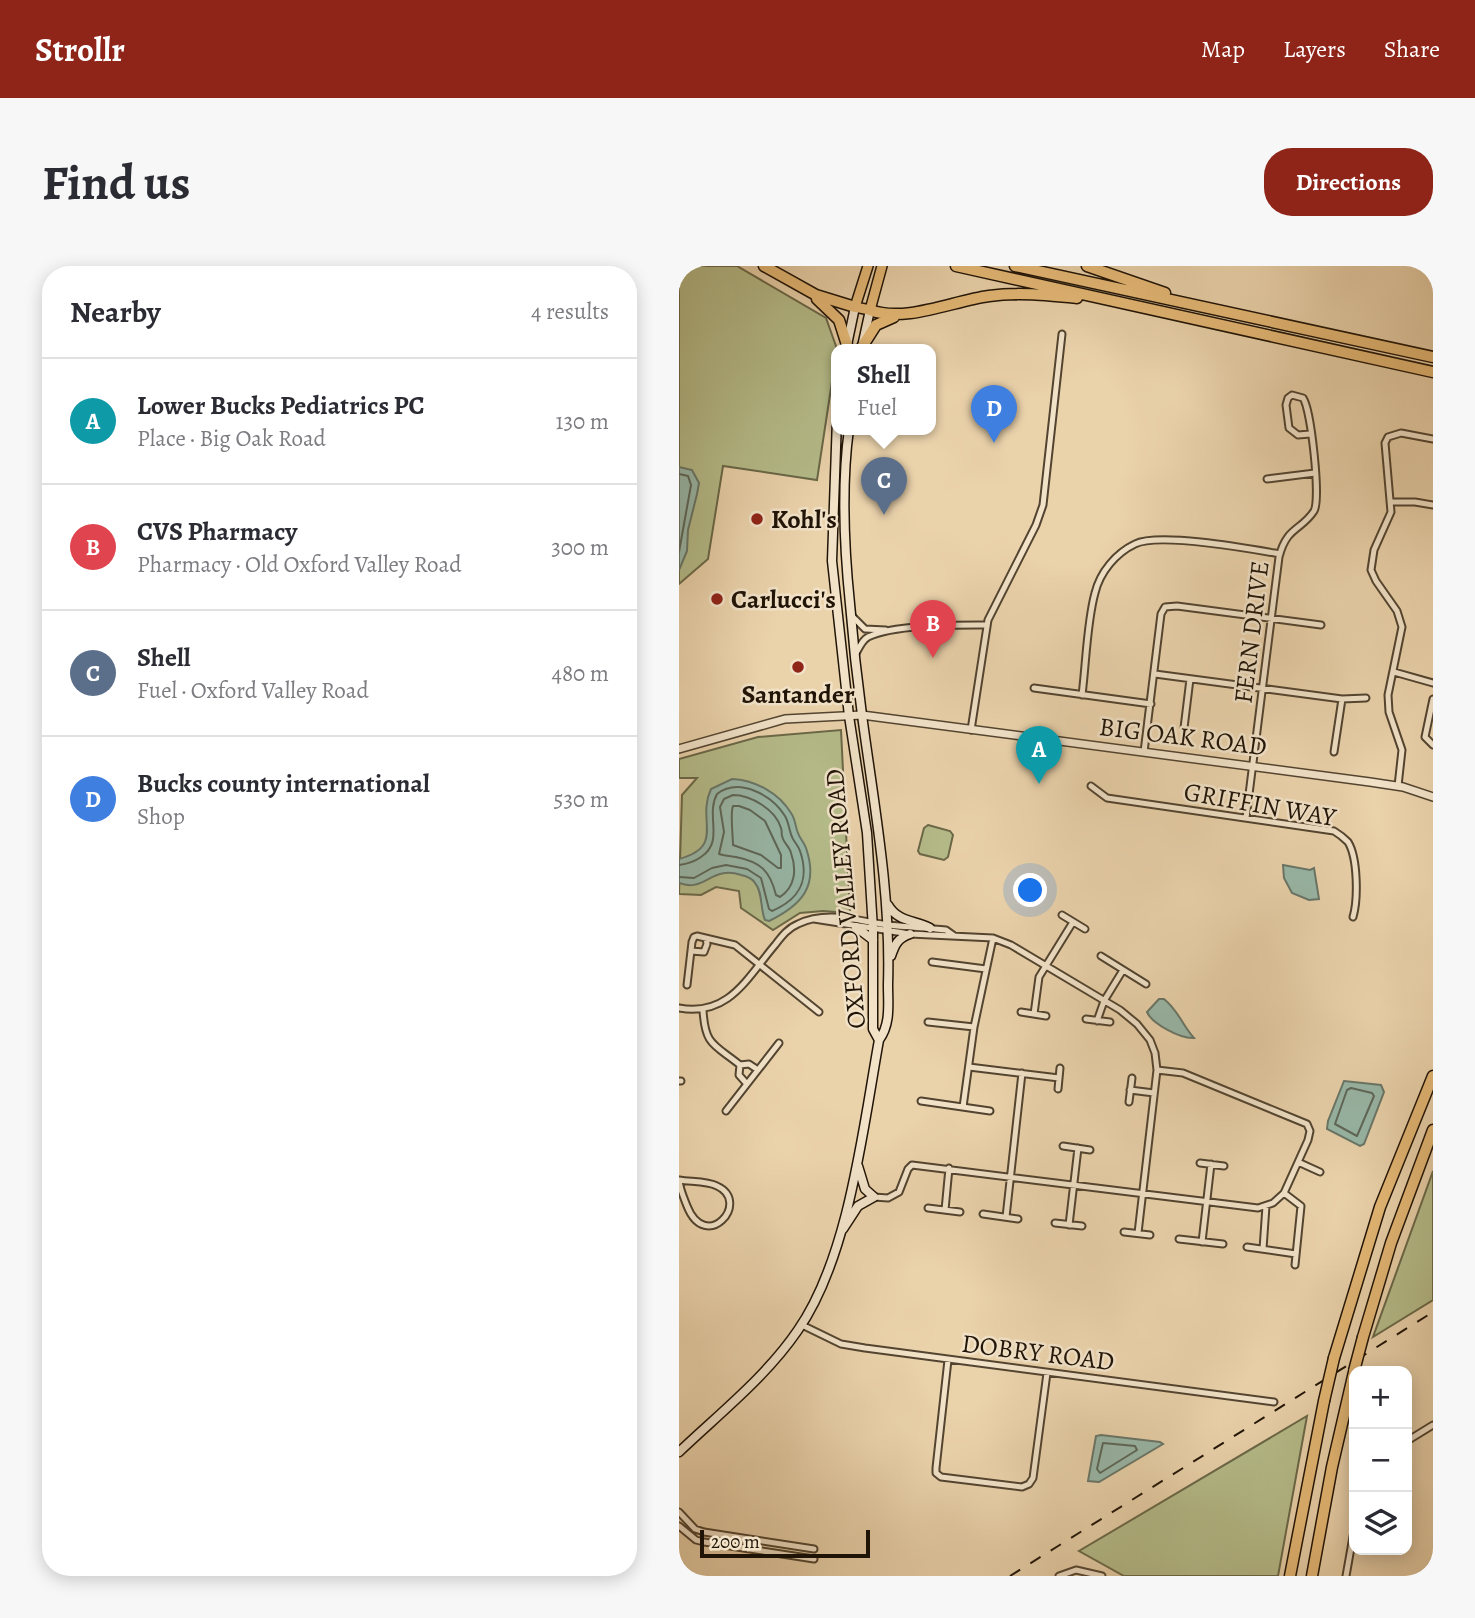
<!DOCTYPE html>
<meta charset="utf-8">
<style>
:root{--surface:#fff;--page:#f7f7f7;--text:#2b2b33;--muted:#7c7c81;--line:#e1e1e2;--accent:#8f2418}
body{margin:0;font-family:Alegreya,serif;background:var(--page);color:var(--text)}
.controls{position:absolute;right:21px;bottom:21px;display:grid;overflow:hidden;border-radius:14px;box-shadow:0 4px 18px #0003}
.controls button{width:63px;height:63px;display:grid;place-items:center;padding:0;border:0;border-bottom:2px solid var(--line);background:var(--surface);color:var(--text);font:35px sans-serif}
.scale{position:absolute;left:21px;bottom:18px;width:170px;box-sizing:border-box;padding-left:7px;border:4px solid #201407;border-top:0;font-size:19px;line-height:24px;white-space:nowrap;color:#201407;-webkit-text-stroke:5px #f1e2c8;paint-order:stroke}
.you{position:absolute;left:352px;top:625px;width:24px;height:24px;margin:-18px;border:5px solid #fff;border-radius:50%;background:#1a73e8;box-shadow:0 0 0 10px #1a73e833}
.badge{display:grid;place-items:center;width:46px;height:46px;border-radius:50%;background:var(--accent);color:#fff;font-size:23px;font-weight:700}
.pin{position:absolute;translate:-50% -58px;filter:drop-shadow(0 2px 4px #0008)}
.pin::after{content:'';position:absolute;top:37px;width:24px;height:21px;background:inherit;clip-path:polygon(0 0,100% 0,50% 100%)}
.popup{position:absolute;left:152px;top:78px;width:105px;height:91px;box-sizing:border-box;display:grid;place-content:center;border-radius:14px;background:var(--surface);filter:drop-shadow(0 2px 5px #0005);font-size:23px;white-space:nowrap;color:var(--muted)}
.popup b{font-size:26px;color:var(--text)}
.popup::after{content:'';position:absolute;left:50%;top:100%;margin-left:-14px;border:14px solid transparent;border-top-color:var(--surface)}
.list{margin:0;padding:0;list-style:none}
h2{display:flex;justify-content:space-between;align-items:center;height:91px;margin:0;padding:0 28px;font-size:30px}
h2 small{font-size:23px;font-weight:400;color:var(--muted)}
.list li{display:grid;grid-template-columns:46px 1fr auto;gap:21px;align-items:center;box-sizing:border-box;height:126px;padding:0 28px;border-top:2px solid var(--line)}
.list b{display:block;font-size:26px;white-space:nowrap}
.list p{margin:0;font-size:23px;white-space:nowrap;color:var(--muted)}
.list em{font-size:23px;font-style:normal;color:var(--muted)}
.icon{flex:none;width:38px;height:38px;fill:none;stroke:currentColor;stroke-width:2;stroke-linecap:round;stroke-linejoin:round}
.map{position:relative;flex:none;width:754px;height:1310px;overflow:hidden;border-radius:28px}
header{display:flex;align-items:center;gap:42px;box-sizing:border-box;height:98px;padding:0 35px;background:var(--accent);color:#fff}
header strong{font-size:33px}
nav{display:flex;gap:38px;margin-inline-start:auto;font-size:24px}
.intro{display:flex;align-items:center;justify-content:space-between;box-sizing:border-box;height:168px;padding:0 42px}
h1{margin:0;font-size:49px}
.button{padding:18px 32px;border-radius:28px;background:var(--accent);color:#fff;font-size:24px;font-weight:700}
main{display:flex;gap:42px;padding:0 42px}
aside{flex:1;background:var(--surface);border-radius:28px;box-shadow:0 4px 18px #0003}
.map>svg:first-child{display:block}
</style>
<header>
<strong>Strollr</strong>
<nav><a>Map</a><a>Layers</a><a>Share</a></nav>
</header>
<div class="intro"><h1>Find us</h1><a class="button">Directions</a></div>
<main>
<aside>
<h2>Nearby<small>4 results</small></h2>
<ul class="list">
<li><span class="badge" style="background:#0f9aa8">A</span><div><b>Lower Bucks Pediatrics PC</b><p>Place · Big Oak Road</p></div><em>130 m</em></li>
<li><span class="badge" style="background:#e0444e">B</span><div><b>CVS Pharmacy</b><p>Pharmacy · Old Oxford Valley Road</p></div><em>300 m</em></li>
<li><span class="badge" style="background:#5c6f8a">C</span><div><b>Shell</b><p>Fuel · Oxford Valley Road</p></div><em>480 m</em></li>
<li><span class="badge" style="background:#3f7fe0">D</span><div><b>Bucks county international</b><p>Shop</p></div><em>530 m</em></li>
</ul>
</aside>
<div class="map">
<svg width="754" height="1310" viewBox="0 0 754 1310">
<rect width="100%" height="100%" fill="#ead2ab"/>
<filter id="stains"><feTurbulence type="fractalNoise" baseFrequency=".00286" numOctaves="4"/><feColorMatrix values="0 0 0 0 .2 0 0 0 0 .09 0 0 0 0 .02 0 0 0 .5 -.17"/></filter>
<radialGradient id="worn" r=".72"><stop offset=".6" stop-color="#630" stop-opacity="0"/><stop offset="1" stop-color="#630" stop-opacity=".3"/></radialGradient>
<path fill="#b5bc8a" stroke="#6a6848" stroke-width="2" d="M0 0H58L147 52 158 83 138 214 44 200 29 293 0 318Z
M162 464 171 647 144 645 121 647 94 664 62 642 60 625 37 621 22 629 0 628 3 529 18 512H0V493L79 471Z
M249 559 271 565 274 569 269 591 265 594 241 588 239 585 245 562Z
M754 905V1034L694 1071Z
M628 1150 599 1310H445L400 1285Z"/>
<path fill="#98b8a9" stroke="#687668" stroke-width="2" d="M0 201 13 204 20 217 18 228 9 264 8 285 0 304Z
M53 513C76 514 100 527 112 547 117 554 116 561 119 567 121 573 125 576 127 582 140 620 123 639 90 655L86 654C81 643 84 626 76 617 73 612 67 610 62 609 32 599 26 627 0 617V593C47 580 17 555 32 523Z
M604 599 631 604 635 602 640 633 630 634 613 627 605 612Z
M480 733H485C500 745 503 759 515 772 502 773 473 758 468 746Z
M665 815 702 819 705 826 685 878 681 880 648 863 649 855Z
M422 1169 481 1176 484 1178 420 1216 409 1215 417 1170Z"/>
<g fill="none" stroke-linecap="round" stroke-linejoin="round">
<path stroke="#5c6658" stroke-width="2" d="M0 208 9 210 12 219 0 286
M54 529C72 529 97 544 102 562 104 570 101 565 104 573 106 578 111 582 112 587 118 604 116 621 101 631L97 629C91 605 82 596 57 591 51 590 46 590 40 588L45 566 41 541 45 533Z
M54 540H60L71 544 86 555 102 589V602H99L82 589 54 579C54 570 51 547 54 540Z
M0 599C8 598 15 596 22 591 46 575 26 550 38 528 60 511 93 529 106 550 110 557 110 564 113 571 115 576 119 579 121 585 131 614 121 633 93 645L90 643 82 612 68 603 47 599 33 602 15 612 0 611
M672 822 693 827 695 830 678 870 656 858 668 824Z
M424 1177 456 1180 458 1184 421 1207 418 1203Z"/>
<defs>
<path id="minor" d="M588 213 636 207
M712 236H736L754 239
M173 350 186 363 207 364
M176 389C180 383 182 375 189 371 215 358 278 359 308 359
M715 406 754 417
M476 408 663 433 687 432
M355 422 472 438
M403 429C407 398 408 355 416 327 421 306 437 287 456 278 480 266 572 283 601 288
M754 433 746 471 754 479
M505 462 511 413
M292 464 309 354 357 259 364 239 383 68
M465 486 482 348 486 341 498 340 642 359
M655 486 663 433
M412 520 428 532 655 565C660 568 665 572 669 576 679 592 679 634 674 651
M719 520 723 484 710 446 709 429 723 361 718 345 697 315 692 304 695 284 712 246 706 177 709 171 722 167 754 173
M567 552 600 291C608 260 622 265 635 245 642 233 632 143 624 132L613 129 609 132 607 139 610 162 619 169 631 168
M383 649 406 663
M135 653 231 668 314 672 332 679 441 744 458 758 471 774 476 787 478 804 459 967
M12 685 25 686 28 678 27 672
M422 690 467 718
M253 696 307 703
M8 719 13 676 15 671 18 670 56 679 140 746
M0 742C50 751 68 712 96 679 103 670 109 662 119 658 149 644 178 655 209 659 228 661 248 662 267 664L274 669
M24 744C26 780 35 778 61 799
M342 746 367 750
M355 748 360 711 394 656
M407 753 431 756
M418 755 425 735 444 704
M249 756 295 761
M290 801 380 812
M0 815H2
M68 818 60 809 61 799 70 798 79 804
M379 823 381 802
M451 824 475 827
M242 835 311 845
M450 836 453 812
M284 841 295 761 314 672
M47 845 100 777
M384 880 411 884
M619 896 641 906
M521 897 545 900
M0 914C12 916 28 915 38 920 73 936 27 988 8 940 5 932 1 924 0 914Z
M605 927 622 940 616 999
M195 931 209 932 220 926 229 903 233 899 579 942 594 937 605 927 629 874 631 865 628 858 504 807 478 804
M249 942 281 946
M266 944 270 902
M304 948 339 953
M327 951 343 807
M376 957 403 960
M390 959 399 882
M445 966 471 969
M500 973 544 978
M523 976 532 898
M568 981 617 988
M584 983 587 940
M123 1059 162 1078 186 1082 595 1136
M269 1094 257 1202V1207L262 1211 343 1221 350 1218 354 1212 368 1107
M728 1175 754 1159
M0 1246 16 1263 25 1266 135 1283
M0 1260 17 1274 25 1276 135 1293
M380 1310 397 1304 423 1310
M667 1310 675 1265"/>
<path id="tertiary" d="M0 483 106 453 183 449 691 516 724 521 754 531"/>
<path id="secondary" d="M184 76 191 44
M168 79 176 41
M158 153 153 295 170 450 188 567 194 663V763L200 774
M209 639C219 656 235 654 251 662
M177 661 194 674
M212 690C216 678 219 672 231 668
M164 963 179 940 195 931 186 923 179 900
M0 1186C41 1147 87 1111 119 1064 170 991 184 862 200 774 212 758 209 738 209 719 212 627 195 539 183 449 178 412 174 375 171 338 165 280 162 221 170 163"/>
<path id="primary" d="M189 0 176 41 191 44 203 0"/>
<path id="motorway" d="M85 0 137 29 176 41
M277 0 754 106
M336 0 754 91
M408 0 486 27
M138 33 160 54 168 79
M191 44C227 57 273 35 310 30 339 26 368 29 398 32
M183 81 197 59 215 51
M684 1071 712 977 754 864
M655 1092 701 941 754 810
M611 1310 645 1135
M633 1310 653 1201 675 1106"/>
</defs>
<use href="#minor" stroke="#524430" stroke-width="9"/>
<use href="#tertiary" stroke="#524430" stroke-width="10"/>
<use href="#secondary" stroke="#201407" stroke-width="11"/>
<use href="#primary" stroke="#201407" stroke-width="12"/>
<use href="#motorway" stroke="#201407" stroke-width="13"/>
<use href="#minor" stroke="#f1e2c8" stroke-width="5"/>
<use href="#tertiary" stroke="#f1e2c8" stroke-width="7"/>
<use href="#secondary" stroke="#f1e2c8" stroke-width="8"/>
<use href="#primary" stroke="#e5b976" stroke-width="9"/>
<use href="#motorway" stroke="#e5b976" stroke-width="10"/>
<path stroke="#201407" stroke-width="2" stroke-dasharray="12 12" stroke-linecap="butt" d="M331 1310 754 1046"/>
<defs>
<path id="motorway-bridge" d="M675 1105 684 1071
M645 1135 655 1092"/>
</defs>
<use href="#motorway-bridge" stroke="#201407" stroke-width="13" stroke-linecap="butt"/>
<use href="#motorway-bridge" stroke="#e5b976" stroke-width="10"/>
</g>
<g fill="#8f2418" stroke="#f1e2c8" stroke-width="2.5">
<circle cx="78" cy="253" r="7"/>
<circle cx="38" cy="333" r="7"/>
<circle cx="119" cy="401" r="7"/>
</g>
<g text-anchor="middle" stroke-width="5" stroke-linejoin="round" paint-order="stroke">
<g font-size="26" font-weight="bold" fill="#201407" stroke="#f1e2c8" text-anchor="start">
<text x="92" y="262">Kohl's</text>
<text x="52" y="342">Carlucci's</text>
<text x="119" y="437" text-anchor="middle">Santander</text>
</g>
<g font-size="26" fill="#201407" stroke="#f1e2c8">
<text transform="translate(572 366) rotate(-83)" y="9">FERN DRIVE</text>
<text transform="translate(504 470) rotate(7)" y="9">BIG OAK ROAD</text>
<text transform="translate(581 538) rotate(10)" y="9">GRIFFIN WAY</text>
<text transform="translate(166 633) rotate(-95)" y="9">OXFORD VALLEY ROAD</text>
<text transform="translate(359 1086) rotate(7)" y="9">DOBRY ROAD</text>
</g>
</g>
<rect width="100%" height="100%" filter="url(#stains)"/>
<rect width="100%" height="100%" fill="url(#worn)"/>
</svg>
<div class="controls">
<button>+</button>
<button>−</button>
<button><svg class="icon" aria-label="layers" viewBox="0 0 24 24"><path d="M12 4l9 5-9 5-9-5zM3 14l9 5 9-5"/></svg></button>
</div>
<div class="scale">200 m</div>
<div class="you"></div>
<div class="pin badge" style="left:360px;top:518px;background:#0f9aa8">A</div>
<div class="pin badge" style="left:254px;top:392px;background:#e0444e">B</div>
<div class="pin badge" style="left:205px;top:249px;background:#5c6f8a">C</div>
<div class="popup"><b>Shell</b>Fuel</div>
<div class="pin badge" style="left:315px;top:177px;background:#3f7fe0">D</div>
</div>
</main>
